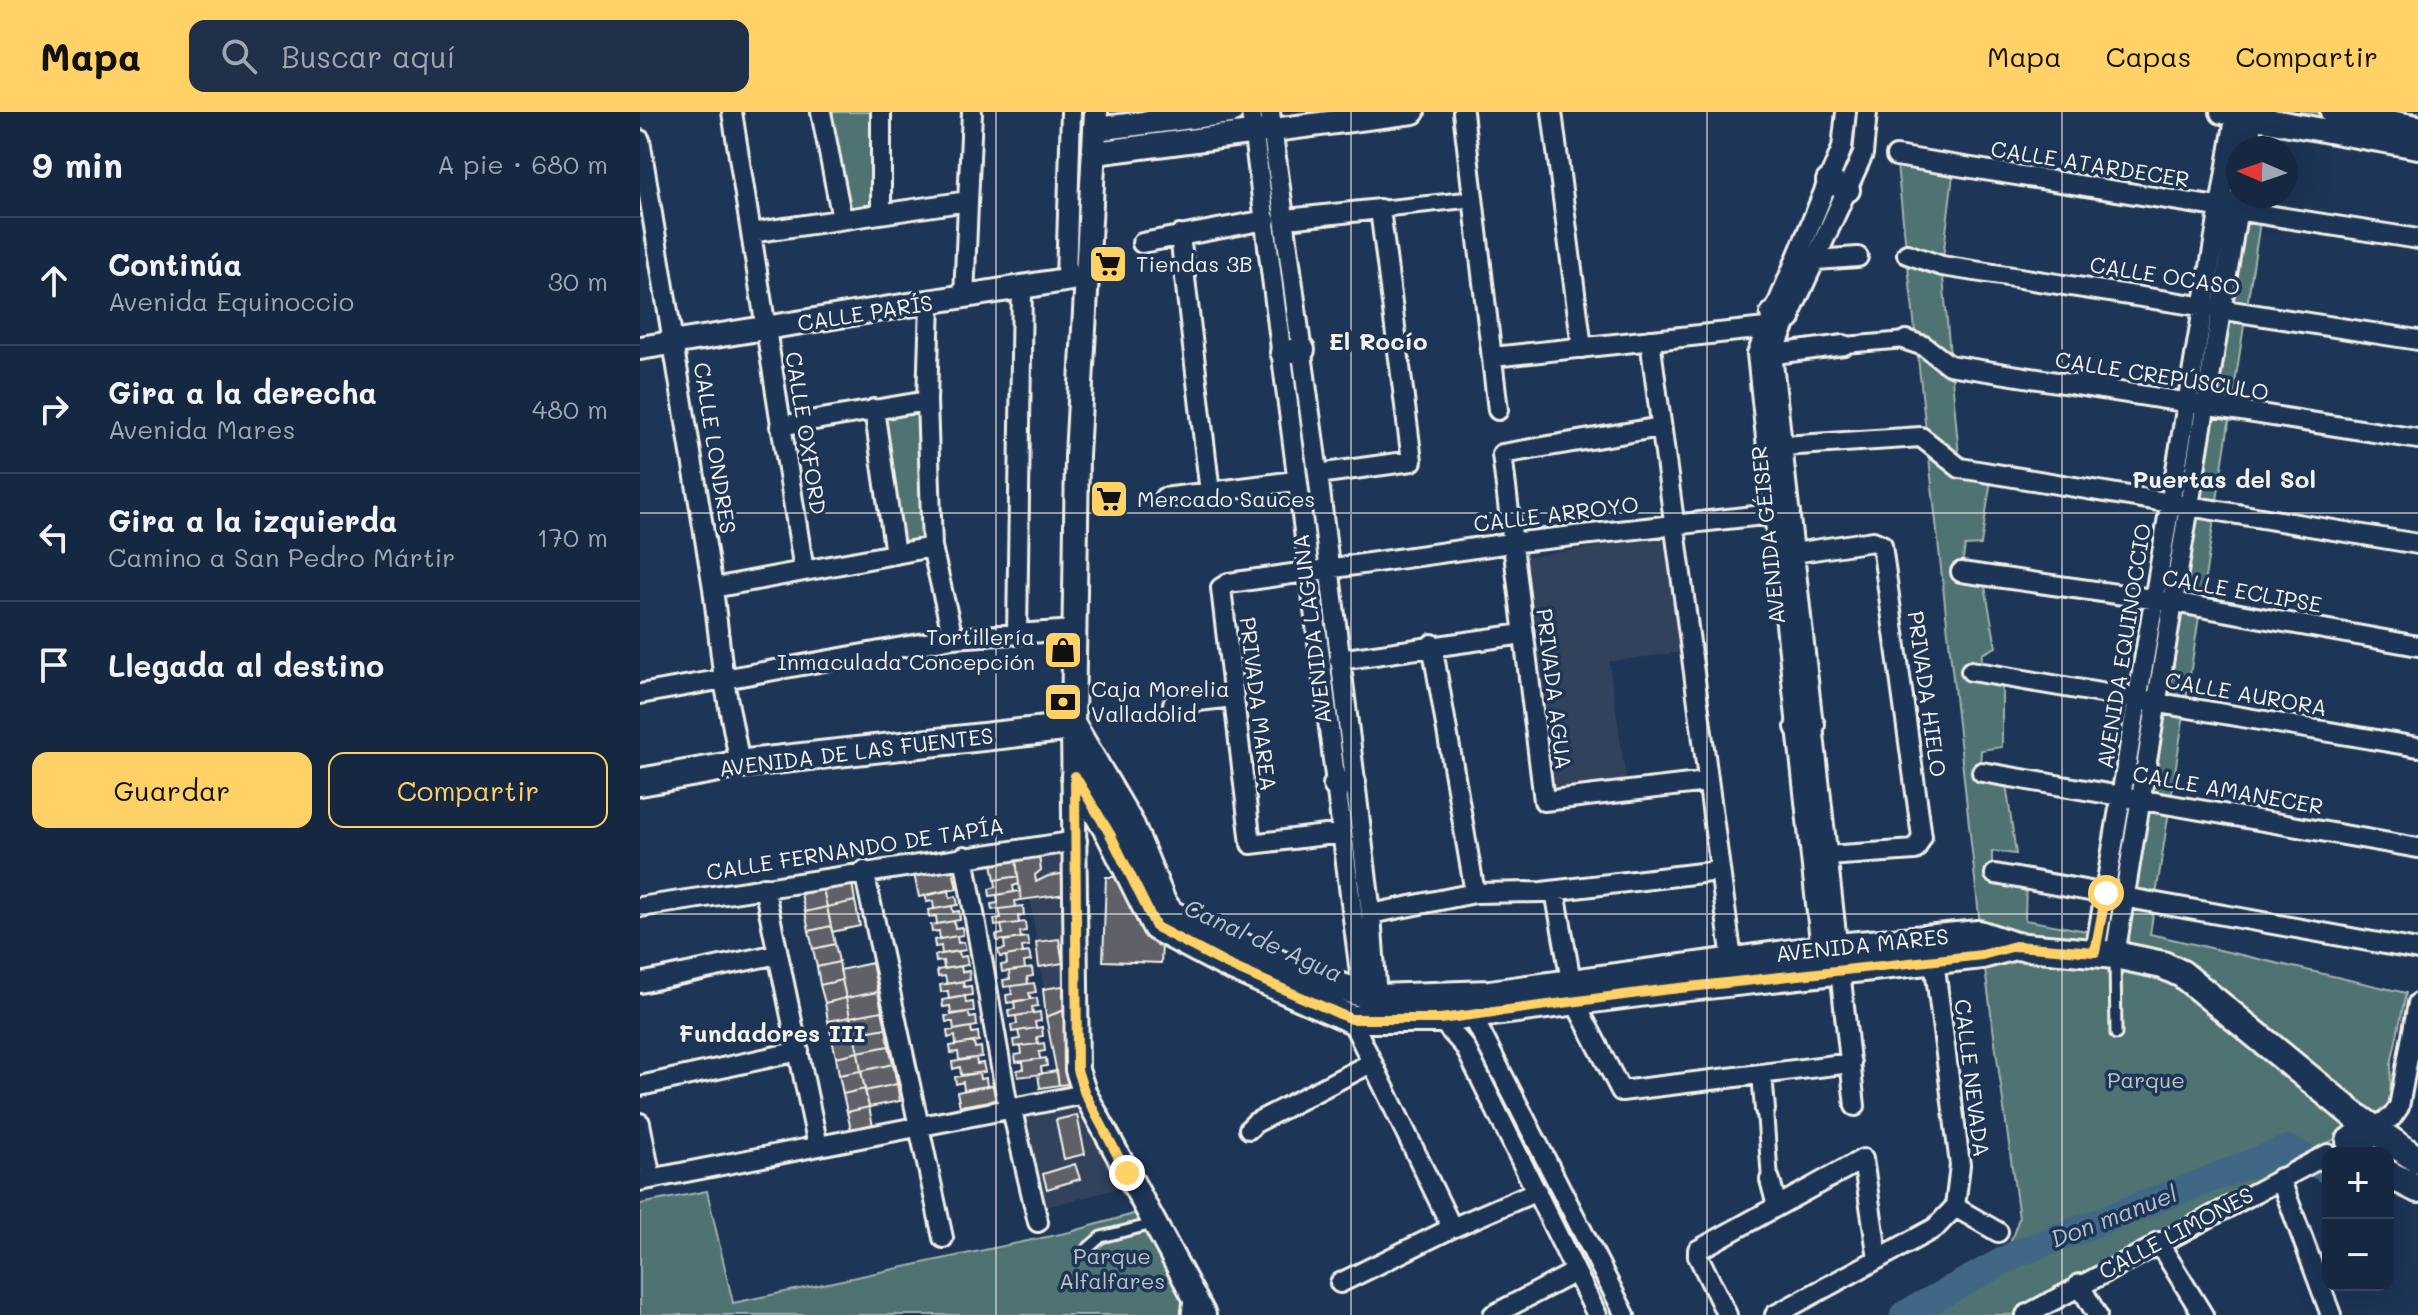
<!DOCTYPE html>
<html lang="es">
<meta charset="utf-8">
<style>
:root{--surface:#162841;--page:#1f3048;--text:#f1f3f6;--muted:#9ea6b1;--line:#35445a;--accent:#ffd166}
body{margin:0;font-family:Mali,sans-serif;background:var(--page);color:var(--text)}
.controls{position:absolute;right:24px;bottom:24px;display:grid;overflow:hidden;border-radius:16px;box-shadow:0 8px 32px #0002}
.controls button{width:72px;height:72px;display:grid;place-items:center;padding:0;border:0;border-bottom:2px solid var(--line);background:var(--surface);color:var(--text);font:40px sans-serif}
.compass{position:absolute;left:1586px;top:24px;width:72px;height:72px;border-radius:50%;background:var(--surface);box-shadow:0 8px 32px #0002;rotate:272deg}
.stop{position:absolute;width:24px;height:24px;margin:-18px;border:6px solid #ffd166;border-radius:50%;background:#fff}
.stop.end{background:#ffd166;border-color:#fff;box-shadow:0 2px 8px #0008}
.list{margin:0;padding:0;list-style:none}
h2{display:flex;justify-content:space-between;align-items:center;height:104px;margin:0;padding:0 32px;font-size:34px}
h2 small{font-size:26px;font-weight:400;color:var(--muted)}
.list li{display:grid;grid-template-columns:52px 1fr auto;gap:24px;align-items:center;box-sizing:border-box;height:128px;padding:0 32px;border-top:2px solid var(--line)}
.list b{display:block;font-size:30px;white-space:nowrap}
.list p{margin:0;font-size:26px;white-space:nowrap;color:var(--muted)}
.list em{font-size:26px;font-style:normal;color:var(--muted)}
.actions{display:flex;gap:16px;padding:24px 32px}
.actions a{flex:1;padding:18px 0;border:2px solid var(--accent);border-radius:16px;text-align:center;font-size:28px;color:var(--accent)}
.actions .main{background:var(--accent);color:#111}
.icon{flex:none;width:44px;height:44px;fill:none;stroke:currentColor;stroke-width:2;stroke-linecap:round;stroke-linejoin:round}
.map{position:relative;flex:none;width:1778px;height:1203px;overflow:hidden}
header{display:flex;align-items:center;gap:48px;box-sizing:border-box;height:112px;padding:0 40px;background:var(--accent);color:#111}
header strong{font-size:38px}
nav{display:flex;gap:44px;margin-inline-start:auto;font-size:28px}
.search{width:560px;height:72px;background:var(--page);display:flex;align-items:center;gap:20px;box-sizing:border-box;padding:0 28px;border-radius:16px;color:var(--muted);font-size:30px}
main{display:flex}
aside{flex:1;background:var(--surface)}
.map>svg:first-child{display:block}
</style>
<header>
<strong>Mapa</strong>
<div class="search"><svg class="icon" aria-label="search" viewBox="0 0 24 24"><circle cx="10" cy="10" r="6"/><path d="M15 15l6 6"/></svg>Buscar aquí</div>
<nav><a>Mapa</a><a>Capas</a><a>Compartir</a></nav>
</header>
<main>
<aside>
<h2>9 min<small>A pie · 680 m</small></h2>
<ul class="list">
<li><svg class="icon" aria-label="ahead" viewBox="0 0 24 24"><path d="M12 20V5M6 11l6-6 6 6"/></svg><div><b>Continúa</b><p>Avenida Equinoccio</p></div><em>30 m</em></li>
<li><svg class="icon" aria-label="right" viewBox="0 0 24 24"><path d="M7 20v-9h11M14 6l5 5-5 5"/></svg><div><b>Gira a la derecha</b><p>Avenida Mares</p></div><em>480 m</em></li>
<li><svg class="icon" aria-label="left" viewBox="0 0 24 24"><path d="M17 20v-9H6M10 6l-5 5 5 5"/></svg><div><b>Gira a la izquierda</b><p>Camino a San Pedro Mártir</p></div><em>170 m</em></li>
<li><svg class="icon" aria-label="arrive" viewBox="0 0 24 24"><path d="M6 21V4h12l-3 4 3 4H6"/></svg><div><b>Llegada al destino</b></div></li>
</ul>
<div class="actions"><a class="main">Guardar</a><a>Compartir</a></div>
</aside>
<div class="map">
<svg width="1778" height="1203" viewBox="0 0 1778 1203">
<rect width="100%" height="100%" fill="#1d3557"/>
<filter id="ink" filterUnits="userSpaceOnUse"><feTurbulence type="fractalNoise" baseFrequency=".0125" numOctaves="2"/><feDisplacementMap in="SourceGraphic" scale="16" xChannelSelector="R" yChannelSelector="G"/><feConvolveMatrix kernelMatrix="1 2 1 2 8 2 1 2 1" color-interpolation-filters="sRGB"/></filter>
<g filter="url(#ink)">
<path fill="#30425c" d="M1025 425 1041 540 969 550 986 668 912 679 879 446Z
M435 734 428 975 419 977 390 788H381L376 742Z
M441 991 485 1075 406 1095 380 1000Z"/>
<path fill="#507272" stroke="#a2b2ad" stroke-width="2" d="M185 0H238V98L206 103Z
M1582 0H1778V35L1635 17 1632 36H1598V84H1624L1510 822 1766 881 1751 952 1750 997 1373 1203H1253L1368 1137 1379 1106 1344 850 1256 44 1314 54 1302 154 1320 355 1352 362 1341 433 1325 434 1321 459 1343 463 1356 535 1342 542 1341 561 1362 569V635L1341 638 1340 654 1365 664 1376 742 1352 739V760L1386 767 1385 808 1458 821 1595 3Z
M287 289 292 435 255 442 234 297Z
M67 1079 93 1191 430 1120 497 1101 550 1203H0V1092Z"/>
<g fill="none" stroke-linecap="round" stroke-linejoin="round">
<path stroke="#3f6886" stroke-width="16" d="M813 901 834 931 973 1203"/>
<path stroke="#3f6886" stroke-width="28" d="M1264 1203 1376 1142 1648 1037 1688 1058"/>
</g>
<path fill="#5e6168" stroke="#f4f1e8" stroke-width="2" d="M399 744 401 758 395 763 396 770 408 764 434 760V781L381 788 376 747Z
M376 747 378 764 355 768 352 751Z
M312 754 317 777 279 785 274 762Z
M378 764 379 772 373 774 374 780 350 784 349 777 356 775 355 768Z
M466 765H477L497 800 522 831 521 851 463 849Z
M212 771 215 789 187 795 183 777Z
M183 777 187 795 165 800 161 782Z
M309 778 310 786 316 784 318 793 294 797 293 789 287 790 285 783Z
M380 779 381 788 375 789 376 795 352 798 351 792 358 791 357 783Z
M215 789 220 814 192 820 187 795Z
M312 794 313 800 319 799 320 808 297 812 296 804 289 805 288 798Z
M383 794 384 803 378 804 379 811 355 814 354 807 361 806 359 797Z
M187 795 191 814 169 819 165 800Z
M314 809 315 816 322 815 323 823 300 827 299 819 292 820 291 813Z
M385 810 386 819 380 820 381 826 357 829 356 823 363 822 361 813Z
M191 814 195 832 173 837 169 819Z
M317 824 318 831 324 830 326 838 302 842 301 834 295 835 294 828Z
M387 825 389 834 382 835 383 841 360 845 358 838 365 837 364 829Z
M419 827 423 851 399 855 396 830Z
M195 832 199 850 177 855 173 837Z
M319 839 320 845 326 844 328 853 304 857 303 849 296 850 295 843Z
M389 840 391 849 384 850 385 857 362 860 361 853 367 852 366 844Z
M199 850 202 868 180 873 177 855Z
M232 851 238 880 206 886 200 858Z
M321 854 322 860 329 859 330 868 307 872 305 864 298 865 297 858Z
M392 856 393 864 387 865 388 872 364 875 363 868 370 867 369 859Z
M202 868 206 886 185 891 180 873Z
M323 869 324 875 331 874 332 883 309 887 308 879 301 880 300 873Z
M394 871 396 880 389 881 391 887 367 891 366 883 372 882 371 874Z
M423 874 424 898 406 905 403 877Z
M238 880 242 899 210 905 206 886Z
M325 884 326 891 333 890 334 899 311 902 310 894 303 895 302 888Z
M206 886 210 905 188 909 185 891Z
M397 886 398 894 392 895 393 901 369 905 368 898 375 897 374 889Z
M433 895 428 972 419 973 406 905Z
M242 899 246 916 214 922 210 905Z
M328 900 330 906 336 905 337 914 314 918 313 910H306L305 904Z
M400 900 401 909 395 910 396 916 372 920 371 913 377 912 376 904Z
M210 905 214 922 192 927 188 909Z
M331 915 332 921 338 920 339 929 316 933 315 924 308 926 307 919Z
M402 915 403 924 397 925 398 932 374 935 373 928 380 927 378 919Z
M246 916 249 934 218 940 214 922Z
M214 922 218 940 196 945 192 927Z
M334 930 335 936 341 935 342 945 319 948 318 940 311 941 310 934Z
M404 931 405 939 399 940 400 947 376 950 375 943 382 942 381 934Z
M249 934 253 952 221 959 218 940Z
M218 940 221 959 199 963 196 945Z
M336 946 337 952 343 951 345 960 321 963 320 955 313 957 312 950Z
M406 946 407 954 401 955 402 962 378 965 377 958 384 957 383 949Z
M253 952 257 972 225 979 221 959Z
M221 959 225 977 203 982 199 963Z
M417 959 419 973 400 976 398 962Z
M339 961 340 967 346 966 347 974 324 978 323 970 316 972 315 965Z
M257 972 260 989 229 995 225 979Z
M353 973 356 988 320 994 317 980Z
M225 977 229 995 207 1000 203 982Z
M229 995 233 1014 211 1018 207 1000Z
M437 1003 445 1042 424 1047 416 1008Z
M435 1052 440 1067 407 1077 403 1062Z"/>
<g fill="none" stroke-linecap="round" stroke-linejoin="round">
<defs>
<path id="service" d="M1475 845 1476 922
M446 1138 461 1125 513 1112
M547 1203 549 1186"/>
<path id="pedestrian" d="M740 97 835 87
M1204 233 1266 228
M1125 998 1130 1068"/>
<path id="minor" d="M92 0 164 459
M181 0 202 107
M241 0V101
M611 0 723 885
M630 0 678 362 731 802 737 886
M823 0 858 298
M912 0 942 236
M0 28 73 476 84 569 100 652
M1608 36 1614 0
M1256 44 1778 127
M647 107 740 97 772 349 678 362
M111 121 328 89
M540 123 570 381
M502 131 626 108
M1267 142 1302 154 1778 228
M1176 148 1218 145
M426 168 431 0
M324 185 332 0
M290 190 287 289 292 435 313 526
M1010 228 1092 848
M1266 228 1284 234 1309 253 1778 327
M1135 242 1204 233
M853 245 1126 216
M234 297 255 442
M140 314 287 289
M1021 315 862 342 904 689 1067 670
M1143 334 1281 325 1320 356 1778 432
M524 386 655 369
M1154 441 1233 429 1242 433 1282 725 1275 738 1187 744
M1321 460 1533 490 1778 534
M73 476 292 435
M377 523 382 175
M792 532 835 781
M699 548 883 522
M1331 559 1778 635
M0 582 313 526 435 518
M533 592 593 585
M1342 660 1778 736
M702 721 611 732 581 476 589 471 870 431 1150 400
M324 744 368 995
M224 759 303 1126
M1355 762 1778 838
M124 775 178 1034
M915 779 931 869
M0 795 437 729
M731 802 835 781 902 780 1078 759
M1455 840 1596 0
M1475 843 1600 84
M1182 848 1117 242 1202 36 1206 0
M0 871 138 842
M935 890 981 979 1211 951
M832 903 985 1203
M711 907 812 1116
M800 907 825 935 957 1203
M1122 962 1125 998
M0 974 159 939
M371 994 398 1110
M1215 994 1133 251 1140 225 1223 42 1227 0
M0 1011 11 1067
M1733 1016 1752 1005 1759 995 1778 891
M609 1017 615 1011 731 951
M1640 1066 1691 1203
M1130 1068 1137 1094
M0 1069 445 982
M1315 1095 1358 1120
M1518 1130 1563 1203
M700 1171 812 1116 897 1079
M1439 1172 1457 1203
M853 1203 935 1160
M1087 1203 1058 1144V1138L1223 1047 1238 1147
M1135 1203 1295 1116 1315 1095 1320 1053 1293 840
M1386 1203 1688 1042"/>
<path id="tertiary" d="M456 0 437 344 433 615 437 958 445 982 564 1203
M1582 0 1778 35
M1692 0 1778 15
M456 17 591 0
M455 41 773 0
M1188 69 1208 78
M1132 202 1149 206
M0 236 450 164
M642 240 663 238
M1157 615 1173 613
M695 673 714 670"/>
<path id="secondary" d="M435 664 470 722 516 815 586 852 711 907H800L1022 878 1342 843 1375 834
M0 670 107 651 433 615 491 714 522 790 531 802 666 864 737 886 850 882 1197 835 1339 822 1375 834 1475 843 1523 853 1542 862 1714 1003 1778 1048
M1724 1041 1710 1029 1733 1016
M1748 1062 1778 1077"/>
</defs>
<use href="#service" stroke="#f4f1e8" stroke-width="15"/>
<use href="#pedestrian" stroke="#f4f1e8" stroke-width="20"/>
<use href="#minor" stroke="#f4f1e8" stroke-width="24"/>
<use href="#tertiary" stroke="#f4f1e8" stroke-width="28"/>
<use href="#secondary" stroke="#f4f1e8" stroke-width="32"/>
<use href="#service" stroke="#1d3557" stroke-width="9"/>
<use href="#pedestrian" stroke="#1d3557" stroke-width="14"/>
<use href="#minor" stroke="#1d3557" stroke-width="18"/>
<use href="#tertiary" stroke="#1d3557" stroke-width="22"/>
<use href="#secondary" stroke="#1d3557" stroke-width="26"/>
</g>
</g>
<g fill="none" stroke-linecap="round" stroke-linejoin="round" filter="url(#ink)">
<path stroke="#ffd166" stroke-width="10" d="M487 1061 445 982 437 958 435 664 470 722 516 815 586 852 711 907H800L1022 878 1342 843 1375 834 1455 840 1466 781"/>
</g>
<path fill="none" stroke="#f4f1e8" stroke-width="2" stroke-opacity="0.55" d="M356 0V1203M711 0V1203M1067 0V1203M1422 0V1203M0 401H1778M0 802H1778"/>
<defs>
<symbol id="supermarket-square" viewBox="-11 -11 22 22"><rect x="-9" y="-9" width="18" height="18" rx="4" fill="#ffd166" stroke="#1d3557"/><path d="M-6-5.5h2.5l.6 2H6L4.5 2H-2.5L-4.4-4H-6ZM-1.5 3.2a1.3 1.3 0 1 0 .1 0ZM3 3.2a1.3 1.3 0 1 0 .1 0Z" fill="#111"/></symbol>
<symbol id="shop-square" viewBox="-11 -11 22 22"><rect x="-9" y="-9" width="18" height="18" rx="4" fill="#ffd166" stroke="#1d3557"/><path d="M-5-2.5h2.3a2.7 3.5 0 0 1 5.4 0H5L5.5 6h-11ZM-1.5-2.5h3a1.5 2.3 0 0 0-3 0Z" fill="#111"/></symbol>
<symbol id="bank-square" viewBox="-11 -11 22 22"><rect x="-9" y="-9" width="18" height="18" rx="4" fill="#ffd166" stroke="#1d3557"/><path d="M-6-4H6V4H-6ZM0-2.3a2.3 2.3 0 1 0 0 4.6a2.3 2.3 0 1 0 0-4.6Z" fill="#111"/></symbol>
</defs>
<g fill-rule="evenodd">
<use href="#supermarket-square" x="446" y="130" width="44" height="44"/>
<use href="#supermarket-square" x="447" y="365" width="44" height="44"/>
<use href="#shop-square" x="401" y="516" width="44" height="44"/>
<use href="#bank-square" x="401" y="568" width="44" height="44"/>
</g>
<g text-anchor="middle" stroke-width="7" stroke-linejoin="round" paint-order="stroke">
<g font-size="22" fill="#f4f1e8" stroke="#1d3557">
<text transform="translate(1450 52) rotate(9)" y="8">CALLE ATARDECER</text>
<text transform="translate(1525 164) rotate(9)" y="8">CALLE OCASO</text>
<text transform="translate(225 201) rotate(-9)" y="8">CALLE PARÍS</text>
<text transform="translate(1522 264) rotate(9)" y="8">CALLE CREPÚSCULO</text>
<text transform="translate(166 321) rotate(81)" y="8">CALLE OXFORD</text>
<text transform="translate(75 336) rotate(81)" y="8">CALLE LONDRES</text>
<text transform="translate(916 402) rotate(-7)" y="8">CALLE ARROYO</text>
<text transform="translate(1128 423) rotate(-96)" y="8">AVENIDA GÉISER</text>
<text transform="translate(1602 479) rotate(10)" y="8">CALLE ECLIPSE</text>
<text transform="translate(672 517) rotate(-97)" y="8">AVENIDA LAGUNA</text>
<text transform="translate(1484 534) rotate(-81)" y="8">AVENIDA EQUINOCCIO</text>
<text transform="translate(914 577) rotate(83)" y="8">PRIVADA AGUA</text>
<text transform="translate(1287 582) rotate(82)" y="8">PRIVADA HIELO</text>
<text transform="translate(1606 582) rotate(10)" y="8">CALLE AURORA</text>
<text transform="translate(618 592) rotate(83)" y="8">PRIVADA MAREA</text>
<text transform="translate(216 640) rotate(-7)" y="8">AVENIDA DE LAS FUENTES</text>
<text transform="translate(1588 678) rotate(10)" y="8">CALLE AMANECER</text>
<text transform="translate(215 737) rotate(-9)" y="8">CALLE FERNANDO DE TAPÍA</text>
<text transform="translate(1222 833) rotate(-6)" y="8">AVENIDA MARES</text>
<text transform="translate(1332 966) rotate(83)" y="8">CALLE NEVADA</text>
<text transform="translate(1536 1121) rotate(-28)" y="8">CALLE LIMONES</text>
</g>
<g font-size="22" fill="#f4f1e8" stroke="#1d3557" text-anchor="start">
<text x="496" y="160">Tiendas 3B</text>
<text x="497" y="395">Mercado Sauces</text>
<text x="395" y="533" text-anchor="end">Tortillería<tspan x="395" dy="25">Inmaculada Concepción</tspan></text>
<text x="451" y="585">Caja Morelia<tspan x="451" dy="25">Valladolid</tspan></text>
</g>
<g font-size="22" fill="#bbc5bf" stroke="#1d3557">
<text x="1506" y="976">Parque</text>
<text x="472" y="1152">Parque<tspan x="472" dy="25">Alfalfares</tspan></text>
</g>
<g font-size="24" font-weight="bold" fill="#f4f1e8" stroke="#1d3557">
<text x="738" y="238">El Rocío</text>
<text x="1584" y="376">Puertas del Sol</text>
<text x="132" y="930">Fundadores III</text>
</g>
<g font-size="24" font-style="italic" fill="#b5c1c6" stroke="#1d3557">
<text transform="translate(623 829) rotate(24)" y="8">Canal de Agua</text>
<text transform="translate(1474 1105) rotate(-21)" y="8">Don manuel</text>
</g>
</g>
</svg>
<div class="controls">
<button>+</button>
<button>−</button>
</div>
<svg class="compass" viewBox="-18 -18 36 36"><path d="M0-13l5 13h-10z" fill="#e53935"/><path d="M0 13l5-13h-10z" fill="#9ea6b1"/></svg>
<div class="stop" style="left:1466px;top:781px"></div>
<div class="stop end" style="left:487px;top:1061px"></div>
</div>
</main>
